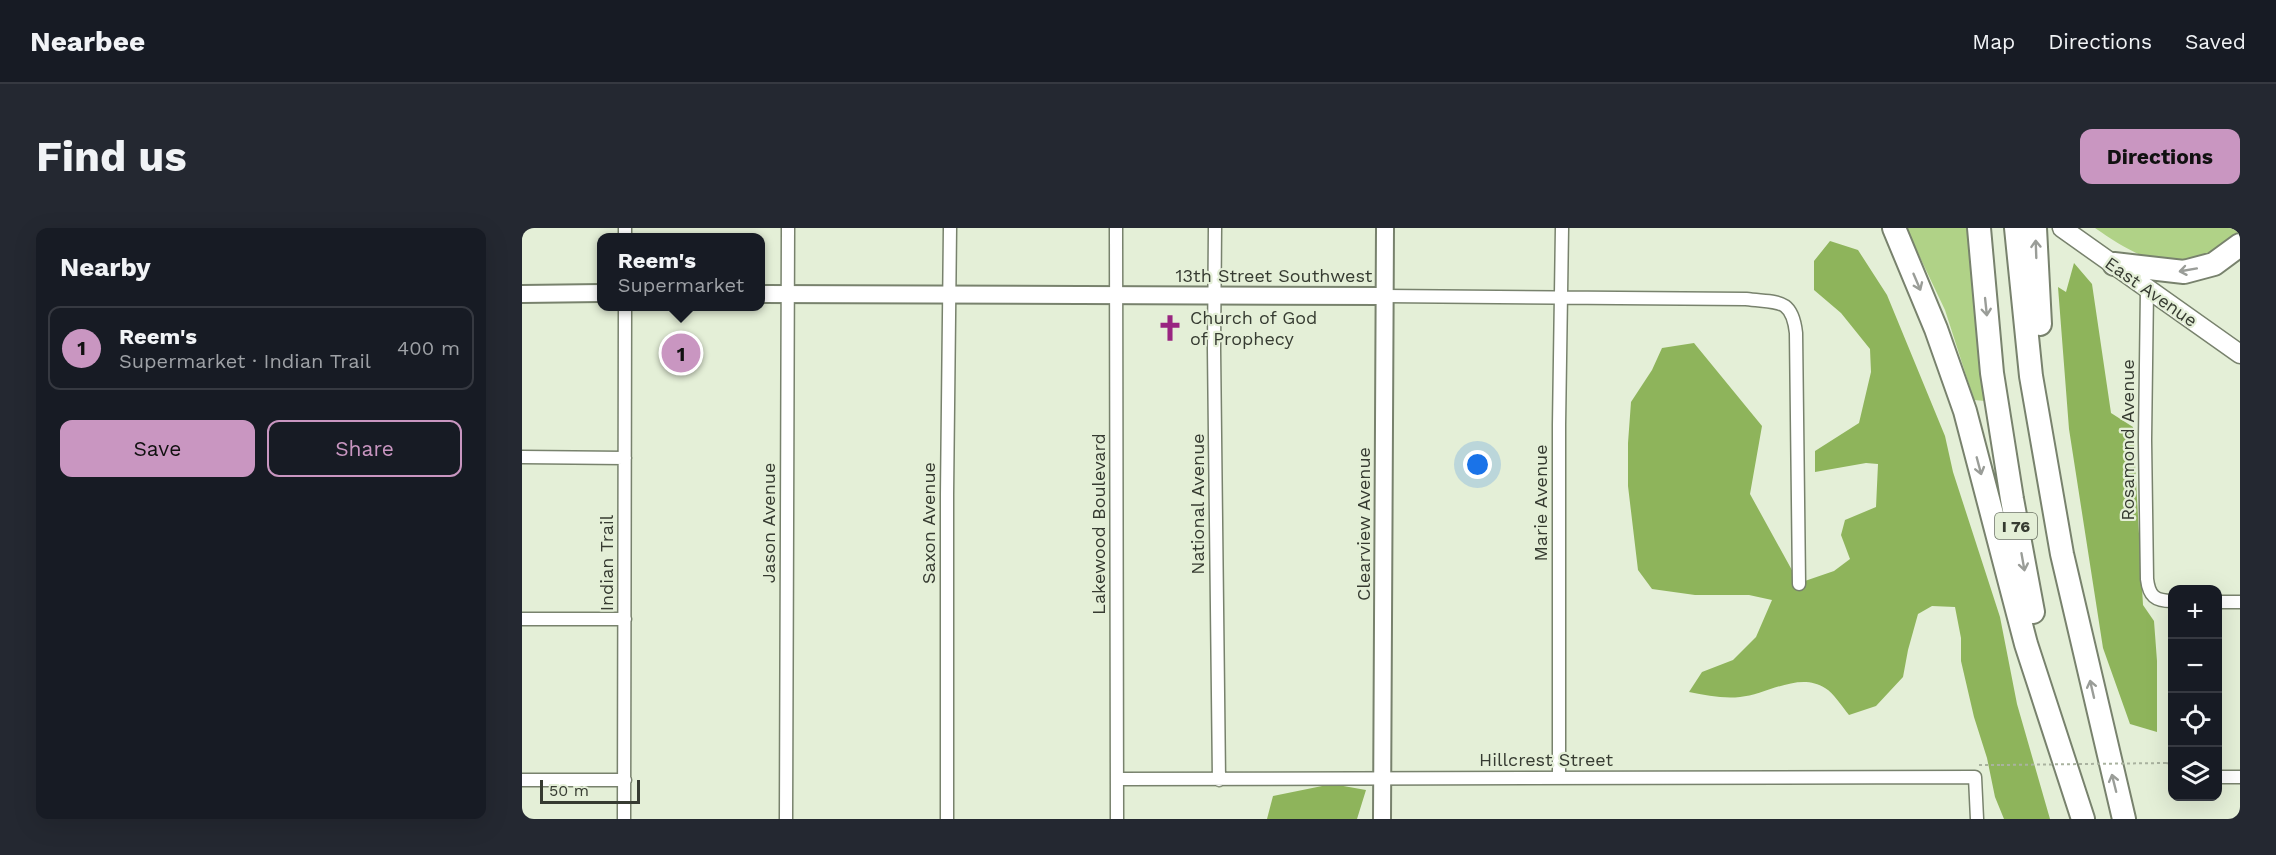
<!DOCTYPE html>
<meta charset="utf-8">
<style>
:root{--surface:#171b24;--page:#242831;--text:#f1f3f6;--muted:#9ea1a6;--line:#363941;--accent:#c996c1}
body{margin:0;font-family:"Work Sans",sans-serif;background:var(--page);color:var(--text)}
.controls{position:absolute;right:18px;bottom:18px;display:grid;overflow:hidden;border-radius:12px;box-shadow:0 6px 24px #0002}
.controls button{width:54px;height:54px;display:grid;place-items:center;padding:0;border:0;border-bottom:2px solid var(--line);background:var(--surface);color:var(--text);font:30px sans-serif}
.scale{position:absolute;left:18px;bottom:15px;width:100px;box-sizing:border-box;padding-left:6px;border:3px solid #363b31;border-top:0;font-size:16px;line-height:21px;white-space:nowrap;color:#363b31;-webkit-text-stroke:4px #e4efd7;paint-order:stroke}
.you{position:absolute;left:956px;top:237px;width:21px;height:21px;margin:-15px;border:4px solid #fff;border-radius:50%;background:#1a73e8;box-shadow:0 0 0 9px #1a73e833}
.badge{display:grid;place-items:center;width:39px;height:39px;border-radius:50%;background:var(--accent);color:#111;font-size:20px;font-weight:700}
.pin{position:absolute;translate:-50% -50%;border:3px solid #fff;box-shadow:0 2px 6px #0006}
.popup{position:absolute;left:75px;top:5px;width:168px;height:78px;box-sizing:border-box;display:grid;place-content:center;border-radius:12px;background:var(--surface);filter:drop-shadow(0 2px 4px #0005);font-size:20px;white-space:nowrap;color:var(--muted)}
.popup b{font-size:22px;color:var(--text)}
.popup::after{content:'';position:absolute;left:50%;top:100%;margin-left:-12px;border:12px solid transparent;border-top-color:var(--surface)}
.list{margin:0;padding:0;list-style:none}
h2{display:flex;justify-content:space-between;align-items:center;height:78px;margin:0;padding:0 24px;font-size:26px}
h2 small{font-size:20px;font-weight:400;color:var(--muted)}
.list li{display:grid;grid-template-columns:39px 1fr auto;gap:18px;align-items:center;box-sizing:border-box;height:84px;margin:0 12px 12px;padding:0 12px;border:2px solid var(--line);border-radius:12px}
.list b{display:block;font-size:22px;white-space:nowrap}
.list p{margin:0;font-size:20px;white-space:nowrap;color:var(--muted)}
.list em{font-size:20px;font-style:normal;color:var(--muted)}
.actions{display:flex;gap:12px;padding:18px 24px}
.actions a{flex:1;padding:14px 0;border:2px solid var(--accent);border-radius:12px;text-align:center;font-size:21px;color:var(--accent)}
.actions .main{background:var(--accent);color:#111}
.icon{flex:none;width:33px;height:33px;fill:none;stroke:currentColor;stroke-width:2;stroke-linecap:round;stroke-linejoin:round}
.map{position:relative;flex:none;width:1718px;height:591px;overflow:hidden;border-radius:12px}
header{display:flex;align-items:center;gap:36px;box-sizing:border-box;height:84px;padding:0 30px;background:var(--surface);border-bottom:2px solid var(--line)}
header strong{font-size:28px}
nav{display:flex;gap:33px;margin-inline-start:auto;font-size:21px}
.intro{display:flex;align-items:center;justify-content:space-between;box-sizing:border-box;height:144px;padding:0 36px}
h1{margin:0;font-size:42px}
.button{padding:15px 27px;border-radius:12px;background:var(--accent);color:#111;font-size:21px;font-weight:700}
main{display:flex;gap:36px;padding:0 36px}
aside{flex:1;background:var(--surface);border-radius:12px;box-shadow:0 6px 24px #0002}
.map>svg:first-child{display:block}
</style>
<header>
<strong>Nearbee</strong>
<nav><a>Map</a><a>Directions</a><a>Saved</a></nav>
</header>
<div class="intro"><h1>Find us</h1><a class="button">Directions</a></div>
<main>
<aside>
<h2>Nearby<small></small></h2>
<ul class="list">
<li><span class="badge">1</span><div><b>Reem's</b><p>Supermarket · Indian Trail</p></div><em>400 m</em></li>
</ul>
<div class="actions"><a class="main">Save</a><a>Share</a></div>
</aside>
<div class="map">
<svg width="1718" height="591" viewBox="0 0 1718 591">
<rect width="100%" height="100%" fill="#e4efd7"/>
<path fill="#b0d287" d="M1384 0H1448L1460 153 1463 173 1452 172 1423 82Z
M1573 0H1718V5C1707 16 1693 31 1677 35 1639 43 1603 21 1573 0Z"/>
<path fill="#8eb45b" d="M1308 13 1336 22 1365 67 1423 208 1431 244 1478 389 1495 476 1528 591H1482L1473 569 1465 530 1452 489 1439 433V410L1433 379 1410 378 1396 386 1386 422 1381 449 1354 478 1327 487C1320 479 1312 465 1303 460 1277 443 1244 467 1218 469 1201 471 1184 467 1167 464L1180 444 1211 432 1234 409 1250 372 1227 367H1173L1130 361 1116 342 1106 258V215L1109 174 1130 142 1140 120 1172 115 1240 198 1228 266 1277 355 1312 343 1328 331 1319 307 1323 292 1354 279 1356 236 1344 235 1293 244V223L1337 195 1349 144 1348 121 1319 85 1292 62V33Z
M1552 35 1570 56 1589 185 1611 199 1621 377 1632 393 1635 433V504L1608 496 1581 420 1547 201 1536 59 1544 64Z
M810 556 844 562 835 591H745L751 568Z"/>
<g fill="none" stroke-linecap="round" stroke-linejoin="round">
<defs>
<path id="minor" d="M594 0 595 591
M693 0 692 121 697 552
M103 9V0
M1625 61 1623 212 1625 351C1627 368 1633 373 1650 373
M862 68 1224 71C1255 75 1270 69 1274 105L1277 356
M0 229 103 230
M1696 374H1718
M0 391H103
M1696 549H1718
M1037 550V197L1040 0
M595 551 1453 549 1455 591
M0 552H103
M102 591 103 78
M264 591 266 0
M425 591V267L428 0"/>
<path id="tertiary" d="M0 66 80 65
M238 66 862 68
M860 591 863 0"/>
<path id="secondary" d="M1540 0 1718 126"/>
<path id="motorway" d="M1372 0 1414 101 1443 183 1504 416 1561 591
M1457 0 1470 145 1490 271 1511 384
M1494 0 1509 148 1540 326 1602 591
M1513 0 1518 96
M1592 36 1662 44 1692 36 1718 17"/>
</defs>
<use href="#minor" stroke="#78826d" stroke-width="15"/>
<use href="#tertiary" stroke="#78826d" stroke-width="20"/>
<use href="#secondary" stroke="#78826d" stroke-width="21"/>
<use href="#motorway" stroke="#78826d" stroke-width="26"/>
<path stroke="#a9b29f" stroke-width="2" stroke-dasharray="3 3" stroke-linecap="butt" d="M1644 535 1650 536V538
M1457 537H1479"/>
<use href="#minor" stroke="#fff" stroke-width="12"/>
<use href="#tertiary" stroke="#fff" stroke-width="16"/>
<use href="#secondary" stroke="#fff" stroke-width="18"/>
<use href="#motorway" stroke="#fff" stroke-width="22"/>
<path stroke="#a9b29f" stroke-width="2" stroke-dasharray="3 3" stroke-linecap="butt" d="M1479 537 1644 535"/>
</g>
<defs><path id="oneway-shaft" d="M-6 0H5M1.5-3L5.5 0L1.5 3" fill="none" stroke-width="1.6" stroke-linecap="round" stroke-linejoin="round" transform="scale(1.5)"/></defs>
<g stroke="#9a9d98">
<use href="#oneway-shaft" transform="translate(1514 21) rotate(-92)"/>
<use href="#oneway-shaft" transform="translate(1666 42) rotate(170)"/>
<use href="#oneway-shaft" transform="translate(1395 54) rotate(67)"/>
<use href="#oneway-shaft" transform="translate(1464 79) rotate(84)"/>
<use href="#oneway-shaft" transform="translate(1457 238) rotate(75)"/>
<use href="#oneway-shaft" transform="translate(1501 334) rotate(80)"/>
<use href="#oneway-shaft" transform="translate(1570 461) rotate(-103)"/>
<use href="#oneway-shaft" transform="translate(1592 555) rotate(-104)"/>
</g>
<defs>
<symbol id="church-bare" viewBox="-9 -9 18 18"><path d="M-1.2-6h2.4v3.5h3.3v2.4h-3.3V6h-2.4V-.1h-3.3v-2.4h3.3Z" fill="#992581" stroke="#e4efd7" stroke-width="2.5" paint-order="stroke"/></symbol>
</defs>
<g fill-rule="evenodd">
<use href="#church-bare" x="629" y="81" width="38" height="38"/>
</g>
<g text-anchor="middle" stroke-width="4.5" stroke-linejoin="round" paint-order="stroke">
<rect fill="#e4efd7" stroke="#6a7163" stroke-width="1.5" x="1473" y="285" width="42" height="26" rx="4.5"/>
<g font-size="16" font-weight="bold" fill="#363b31">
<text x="1494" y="304">I 76</text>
</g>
<g font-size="18" fill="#363b31" stroke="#e4efd7">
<text x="752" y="54">13th Street Southwest</text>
<text transform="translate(1629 64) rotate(35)" y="6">East Avenue</text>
<text transform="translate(1606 212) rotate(-90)" y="6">Rosamond Avenue</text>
<text transform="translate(1019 275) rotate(-90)" y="6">Marie Avenue</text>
<text transform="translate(676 276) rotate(-90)" y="6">National Avenue</text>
<text transform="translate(247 295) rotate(-90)" y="6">Jason Avenue</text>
<text transform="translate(407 295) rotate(-90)" y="6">Saxon Avenue</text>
<text transform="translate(577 296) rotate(-90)" y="6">Lakewood Boulevard</text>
<text transform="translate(842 296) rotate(-90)" y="6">Clearview Avenue</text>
<text transform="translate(85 335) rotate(-90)" y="6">Indian Trail</text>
<text x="1024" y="538">Hillcrest Street</text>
</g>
<g font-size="18" fill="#363b31" stroke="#e4efd7" text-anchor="start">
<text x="668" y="96">Church of God<tspan x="668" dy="21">of Prophecy</tspan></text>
</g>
</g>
</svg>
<div class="controls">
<button>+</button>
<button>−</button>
<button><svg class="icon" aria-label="locate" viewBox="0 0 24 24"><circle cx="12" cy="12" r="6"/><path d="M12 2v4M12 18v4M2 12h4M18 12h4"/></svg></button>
<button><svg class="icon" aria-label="layers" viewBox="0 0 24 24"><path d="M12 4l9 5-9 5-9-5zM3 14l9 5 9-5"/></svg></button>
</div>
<div class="scale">50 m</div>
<div class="you"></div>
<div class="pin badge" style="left:159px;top:125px">1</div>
<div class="popup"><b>Reem's</b>Supermarket</div>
</div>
</main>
